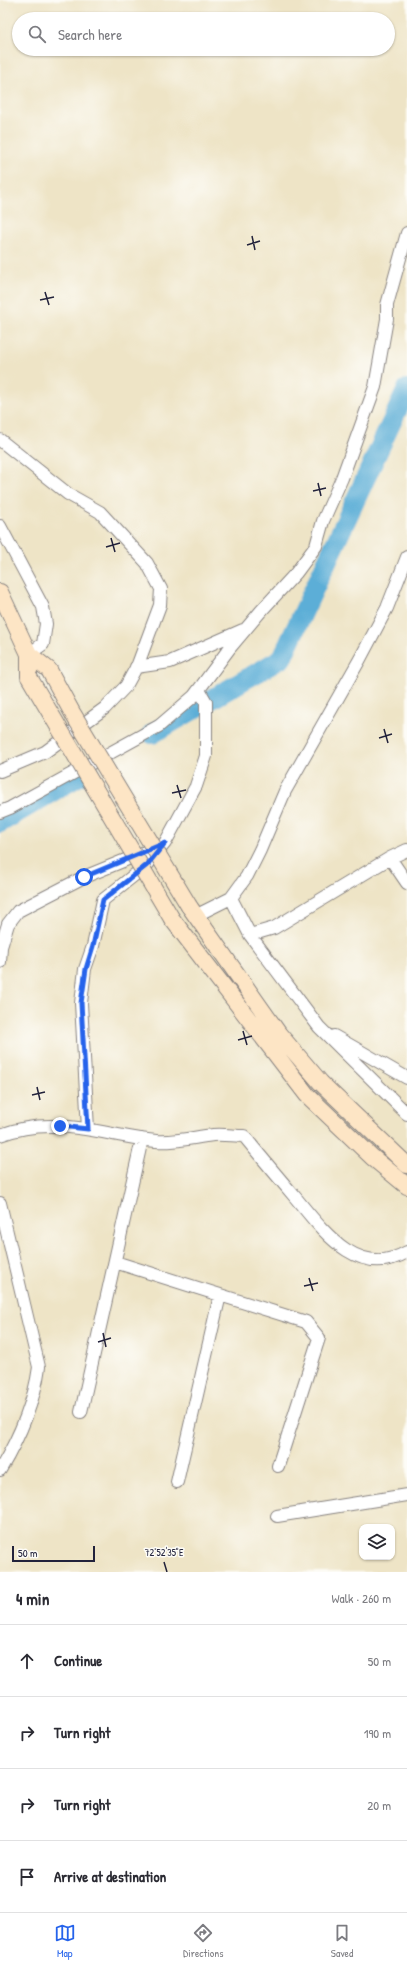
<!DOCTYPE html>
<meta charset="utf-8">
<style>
:root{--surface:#fff;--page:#f2f2f3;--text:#2b2b33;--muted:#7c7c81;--line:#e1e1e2;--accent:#2563eb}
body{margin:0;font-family:"Patrick Hand",sans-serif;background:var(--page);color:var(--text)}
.controls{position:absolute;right:12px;bottom:12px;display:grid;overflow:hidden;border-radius:8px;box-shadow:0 1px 3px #0004}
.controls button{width:36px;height:36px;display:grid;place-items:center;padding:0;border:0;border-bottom:1px solid var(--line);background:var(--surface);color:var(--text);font:20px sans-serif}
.scale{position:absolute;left:12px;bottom:10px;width:83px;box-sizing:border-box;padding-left:4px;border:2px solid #22223b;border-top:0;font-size:11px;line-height:14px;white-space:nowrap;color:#22223b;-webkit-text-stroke:3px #fdfcf7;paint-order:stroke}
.stop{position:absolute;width:12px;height:12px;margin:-9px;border:3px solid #2563eb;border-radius:50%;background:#fff}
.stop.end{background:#2563eb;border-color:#fff;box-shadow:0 1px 4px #0008}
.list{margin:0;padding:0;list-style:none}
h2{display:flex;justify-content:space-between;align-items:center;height:52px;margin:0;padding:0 16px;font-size:17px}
h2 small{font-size:13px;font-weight:400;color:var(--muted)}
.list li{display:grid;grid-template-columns:26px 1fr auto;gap:12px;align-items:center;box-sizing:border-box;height:72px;padding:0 16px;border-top:1px solid var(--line)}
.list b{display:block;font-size:15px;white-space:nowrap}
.list em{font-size:13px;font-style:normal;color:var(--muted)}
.icon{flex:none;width:22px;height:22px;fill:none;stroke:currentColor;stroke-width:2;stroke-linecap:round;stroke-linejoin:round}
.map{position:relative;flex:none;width:407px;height:1572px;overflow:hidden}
.search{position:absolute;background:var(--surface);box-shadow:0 1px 3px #0004;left:12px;right:12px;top:12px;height:44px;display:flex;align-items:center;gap:10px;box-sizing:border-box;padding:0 14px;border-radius:22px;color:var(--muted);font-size:15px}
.sheet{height:340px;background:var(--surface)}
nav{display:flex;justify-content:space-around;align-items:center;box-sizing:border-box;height:56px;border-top:1px solid var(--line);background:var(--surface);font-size:11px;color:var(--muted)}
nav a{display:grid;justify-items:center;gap:2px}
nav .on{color:var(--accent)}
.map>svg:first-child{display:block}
</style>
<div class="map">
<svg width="407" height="1572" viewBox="0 0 407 1572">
<rect width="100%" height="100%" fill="#fdfcf7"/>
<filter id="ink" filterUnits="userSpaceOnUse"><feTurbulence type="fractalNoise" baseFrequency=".025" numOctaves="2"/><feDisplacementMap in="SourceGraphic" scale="8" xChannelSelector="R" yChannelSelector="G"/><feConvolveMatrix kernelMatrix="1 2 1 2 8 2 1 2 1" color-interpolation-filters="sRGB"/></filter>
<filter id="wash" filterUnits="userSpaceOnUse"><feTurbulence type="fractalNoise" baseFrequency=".012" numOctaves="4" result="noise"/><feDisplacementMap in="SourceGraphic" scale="16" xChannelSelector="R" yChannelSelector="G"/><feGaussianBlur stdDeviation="0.9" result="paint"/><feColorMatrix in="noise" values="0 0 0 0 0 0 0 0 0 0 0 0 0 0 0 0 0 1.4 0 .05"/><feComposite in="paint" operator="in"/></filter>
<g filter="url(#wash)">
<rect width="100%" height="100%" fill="#eee4c6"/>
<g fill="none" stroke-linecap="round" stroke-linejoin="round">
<path stroke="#5caed7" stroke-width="20" d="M152 734 282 658 407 389
M0 823 88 771"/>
</g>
</g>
<g filter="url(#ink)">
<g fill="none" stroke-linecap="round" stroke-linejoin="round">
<defs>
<path id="street" d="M0 440 68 494 100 512 147 563 161 589 160 605 138 664 126 686 105 708 45 752 0 771
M0 526 43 607 46 624 43 644 29 654
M136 667 170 662 243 630
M0 812 10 808 159 726 194 696 229 649 261 611 296 573 316 546 323 521 342 478 375 387 387 319V305L407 233
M390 858 407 883
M231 898 250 935 319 1027 407 1114
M195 916 231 898 247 876 260 850 285 791 360 659 387 608 407 557
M250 935 274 928 390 858 407 850
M0 962 1 947 8 924 18 911 84 877 162 845
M334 1036 407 1078
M88 1129 81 1003 85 969 93 946 103 900 147 865 165 843 196 786 206 756V702L199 690
M0 1135C55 1114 101 1135 156 1141 174 1143 195 1137 213 1135 223 1134 234 1136 244 1136 261 1157 278 1177 295 1197 323 1231 358 1280 407 1252
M0 1203 39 1367C34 1404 19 1438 0 1470
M115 1262 306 1322 319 1338 278 1466
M81 1412 142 1139
M177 1482 220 1295
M277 1516 407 1495"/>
<path id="secondary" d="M0 592 29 654
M29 677V654L49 670
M189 906 279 1034 321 1083 407 1165
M172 919 307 1095 372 1157 407 1186"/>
</defs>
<use href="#street" stroke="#888380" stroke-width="14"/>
<use href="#secondary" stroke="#888380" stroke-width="18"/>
<use href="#street" stroke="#fff" stroke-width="12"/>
<use href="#secondary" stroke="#fde5c5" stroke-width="16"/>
<defs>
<path id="secondary-bridge" d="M49 670 73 714 189 906
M29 677 172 919"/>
</defs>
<use href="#secondary-bridge" stroke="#888380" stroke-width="18" stroke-linecap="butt"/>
<use href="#secondary-bridge" stroke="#fde5c5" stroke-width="16"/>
</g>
</g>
<g fill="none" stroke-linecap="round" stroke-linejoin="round" filter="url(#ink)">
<path stroke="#2563eb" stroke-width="5" d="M60 1126 88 1129 81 1003 86 969 93 946 103 900 147 865 165 843 84 877"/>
</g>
<path fill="none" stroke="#22223b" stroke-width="1.5" d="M252 236 255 250M247 245 260 241M45 292 49 305M40 300 54 297M318 483 321 496M313 491 326 488M111 538 115 552M106 547 120 543M384 729 388 743M379 738 392 734M177 785 181 798M172 793 186 790M243 1031 247 1045M238 1040 252 1036M37 1087 40 1100M32 1095 45 1092M309 1278 313 1291M304 1286 318 1283M103 1333 106 1347M98 1342 111 1338M164 1562 167 1572"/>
<g font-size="10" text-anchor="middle" fill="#22223b" stroke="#fdfcf7" stroke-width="3" stroke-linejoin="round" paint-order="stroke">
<text x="164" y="1556">72°52'35"E</text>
</g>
</svg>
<div class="controls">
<button><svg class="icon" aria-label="layers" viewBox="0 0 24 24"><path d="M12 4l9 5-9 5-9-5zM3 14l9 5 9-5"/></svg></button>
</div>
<div class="scale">50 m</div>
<div class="stop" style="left:84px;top:877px"></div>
<div class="stop end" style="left:60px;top:1126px"></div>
<div class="search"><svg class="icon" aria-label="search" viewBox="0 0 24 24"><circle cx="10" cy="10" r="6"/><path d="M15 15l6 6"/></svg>Search here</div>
</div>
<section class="sheet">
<h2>4 min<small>Walk · 260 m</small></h2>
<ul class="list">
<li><svg class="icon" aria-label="ahead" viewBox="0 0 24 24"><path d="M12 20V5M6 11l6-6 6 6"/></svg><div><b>Continue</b></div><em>50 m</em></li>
<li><svg class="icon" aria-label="right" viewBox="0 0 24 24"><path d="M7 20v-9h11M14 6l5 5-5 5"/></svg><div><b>Turn right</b></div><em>190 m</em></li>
<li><svg class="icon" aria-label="right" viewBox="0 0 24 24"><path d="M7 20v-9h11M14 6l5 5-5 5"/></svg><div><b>Turn right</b></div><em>20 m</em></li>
<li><svg class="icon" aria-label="arrive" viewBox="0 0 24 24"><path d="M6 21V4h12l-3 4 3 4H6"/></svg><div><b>Arrive at destination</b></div></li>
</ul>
</section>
<nav>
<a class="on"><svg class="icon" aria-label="map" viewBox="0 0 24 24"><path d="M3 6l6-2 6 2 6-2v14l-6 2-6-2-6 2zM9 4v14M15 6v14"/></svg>Map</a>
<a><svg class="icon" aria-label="directions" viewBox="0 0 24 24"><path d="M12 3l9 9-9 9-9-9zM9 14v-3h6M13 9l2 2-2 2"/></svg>Directions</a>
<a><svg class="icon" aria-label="saved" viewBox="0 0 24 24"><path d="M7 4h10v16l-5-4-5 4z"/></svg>Saved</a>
</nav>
